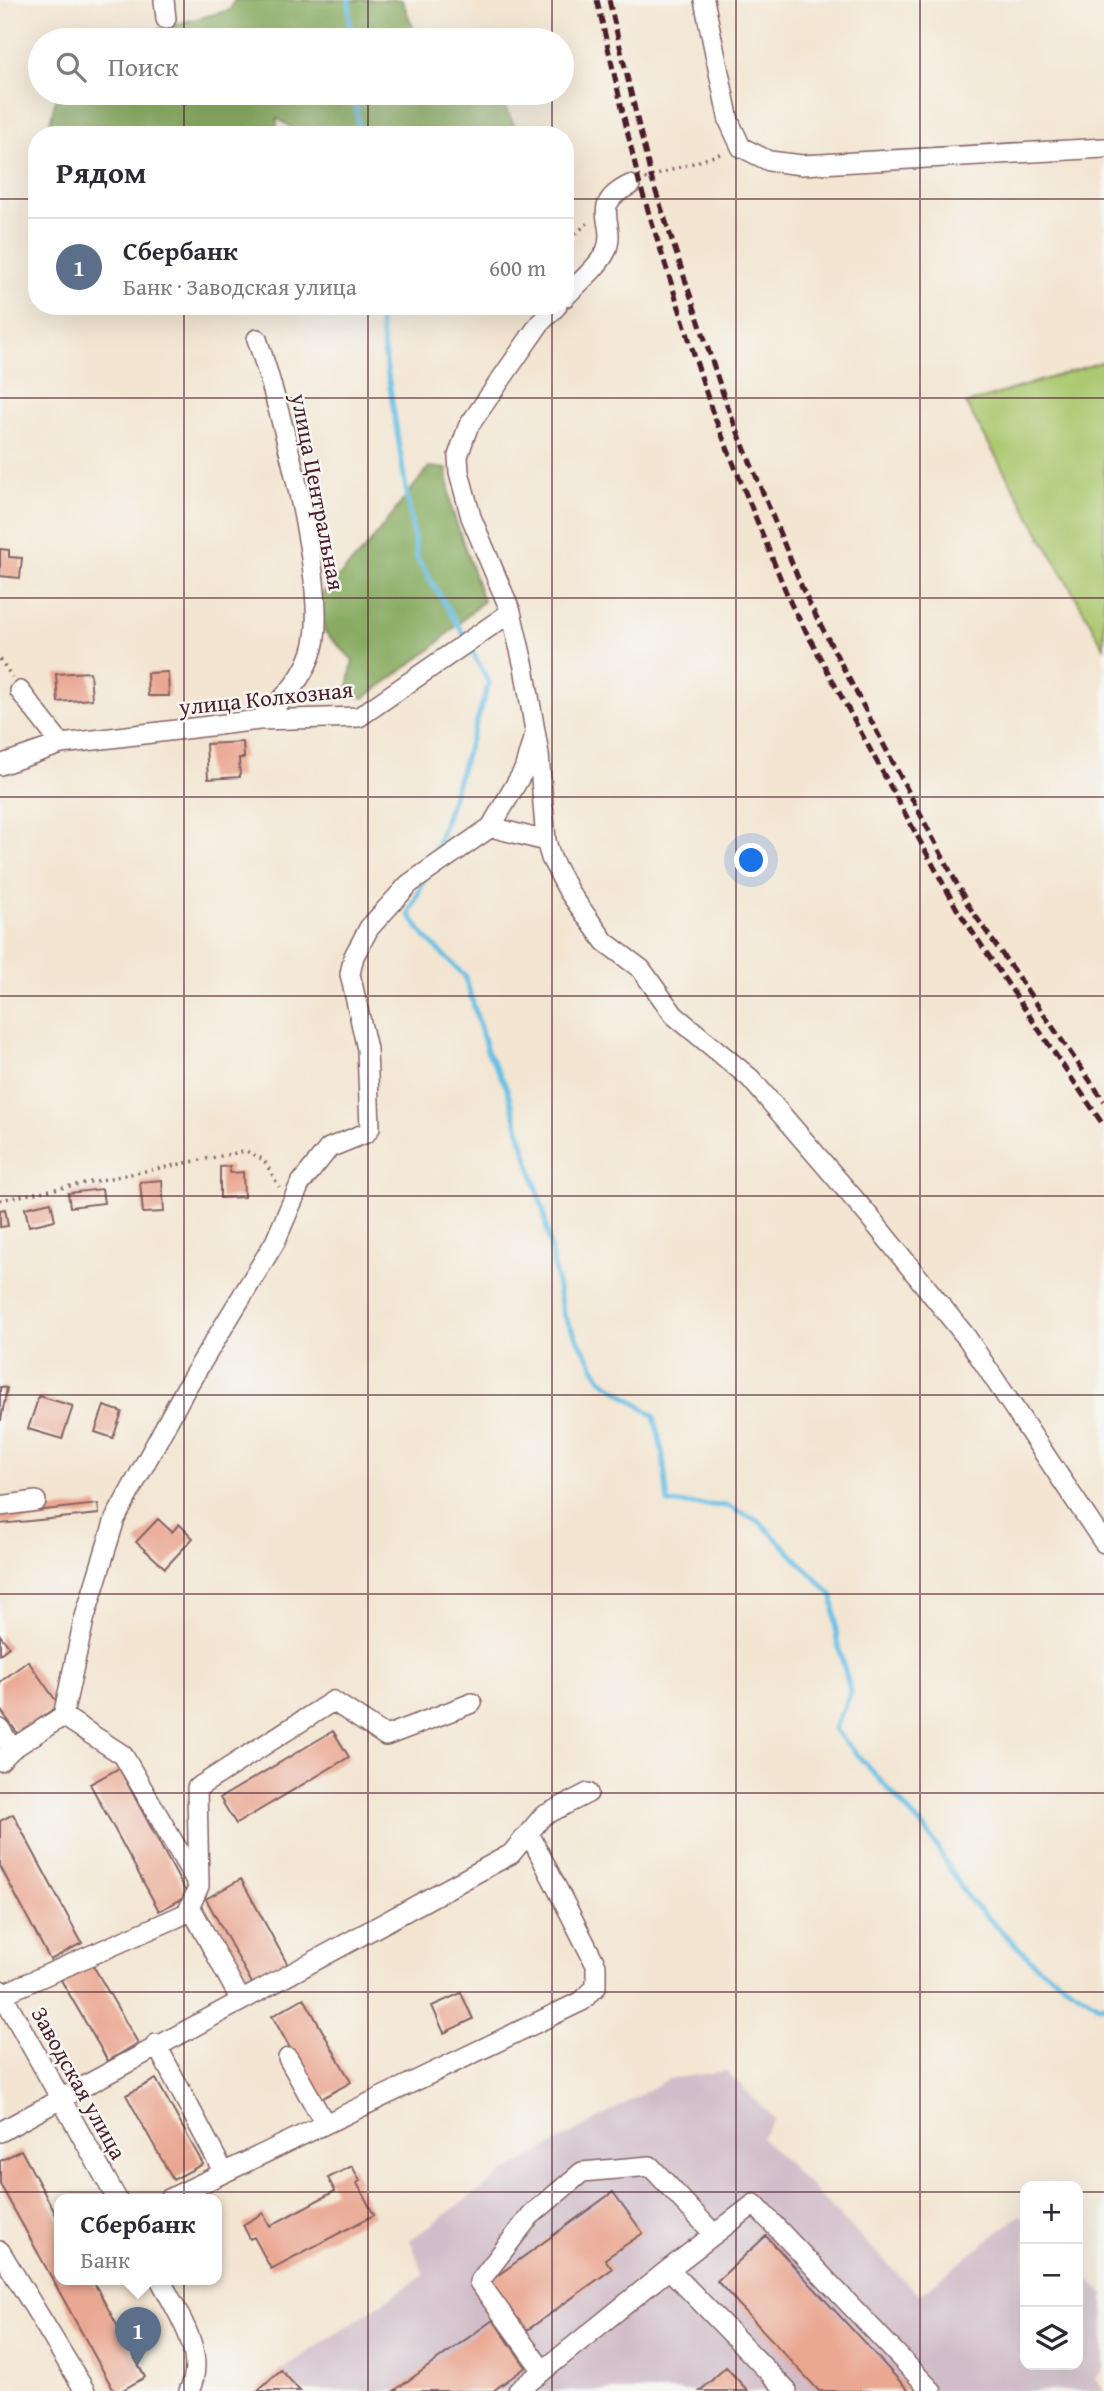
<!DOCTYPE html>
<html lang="ru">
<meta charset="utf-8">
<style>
:root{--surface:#fff;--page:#f7f7f7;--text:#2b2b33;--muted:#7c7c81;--line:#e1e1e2;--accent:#d1495b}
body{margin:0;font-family:"Gentium Book Plus",serif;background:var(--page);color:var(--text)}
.controls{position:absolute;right:21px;bottom:21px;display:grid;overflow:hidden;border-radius:14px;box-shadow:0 7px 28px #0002}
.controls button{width:63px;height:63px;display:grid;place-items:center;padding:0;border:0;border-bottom:2px solid var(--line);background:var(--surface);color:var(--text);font:35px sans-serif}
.you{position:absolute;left:752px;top:861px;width:24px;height:24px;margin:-18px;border:5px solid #fff;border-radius:50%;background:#1a73e8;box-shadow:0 0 0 10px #1a73e833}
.badge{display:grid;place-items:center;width:46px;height:46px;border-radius:50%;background:var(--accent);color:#fff;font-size:23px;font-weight:700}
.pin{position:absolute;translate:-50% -58px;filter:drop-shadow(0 2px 4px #0008)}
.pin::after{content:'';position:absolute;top:37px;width:24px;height:21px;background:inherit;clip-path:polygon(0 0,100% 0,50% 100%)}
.popup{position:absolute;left:54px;top:2194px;width:168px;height:91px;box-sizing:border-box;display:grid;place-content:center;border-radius:14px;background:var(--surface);filter:drop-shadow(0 2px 5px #0005);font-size:23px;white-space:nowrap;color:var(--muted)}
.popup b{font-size:26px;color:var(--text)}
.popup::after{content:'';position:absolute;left:50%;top:100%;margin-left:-14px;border:14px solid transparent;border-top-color:var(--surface)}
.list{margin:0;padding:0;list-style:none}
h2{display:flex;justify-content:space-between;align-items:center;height:91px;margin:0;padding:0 28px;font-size:30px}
h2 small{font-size:23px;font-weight:400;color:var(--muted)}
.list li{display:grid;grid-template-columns:46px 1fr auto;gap:21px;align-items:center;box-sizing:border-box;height:98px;padding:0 28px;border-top:2px solid var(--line)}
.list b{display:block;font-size:26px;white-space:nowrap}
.list p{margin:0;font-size:23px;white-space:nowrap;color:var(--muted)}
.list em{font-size:23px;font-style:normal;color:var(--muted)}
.icon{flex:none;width:38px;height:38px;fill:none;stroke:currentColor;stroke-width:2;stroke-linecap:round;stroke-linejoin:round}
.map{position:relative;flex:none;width:1104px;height:2391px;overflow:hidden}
.search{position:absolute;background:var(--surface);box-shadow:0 7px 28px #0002;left:28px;top:28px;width:546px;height:77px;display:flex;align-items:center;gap:18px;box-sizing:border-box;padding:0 24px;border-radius:38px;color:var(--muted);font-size:26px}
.panel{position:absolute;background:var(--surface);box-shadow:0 7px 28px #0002;left:28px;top:126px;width:546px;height:189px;border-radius:28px}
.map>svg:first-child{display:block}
</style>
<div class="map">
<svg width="1104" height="2391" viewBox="0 0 1104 2391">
<rect width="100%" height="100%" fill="#f6f6f2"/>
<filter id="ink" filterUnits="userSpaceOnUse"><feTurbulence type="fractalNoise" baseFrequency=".0143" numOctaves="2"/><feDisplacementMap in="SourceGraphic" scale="14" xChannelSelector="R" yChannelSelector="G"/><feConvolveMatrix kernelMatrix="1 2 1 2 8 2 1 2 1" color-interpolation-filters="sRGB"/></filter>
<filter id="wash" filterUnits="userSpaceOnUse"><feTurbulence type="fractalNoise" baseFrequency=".00686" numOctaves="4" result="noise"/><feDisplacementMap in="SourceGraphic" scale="28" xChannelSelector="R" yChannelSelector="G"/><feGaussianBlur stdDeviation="1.57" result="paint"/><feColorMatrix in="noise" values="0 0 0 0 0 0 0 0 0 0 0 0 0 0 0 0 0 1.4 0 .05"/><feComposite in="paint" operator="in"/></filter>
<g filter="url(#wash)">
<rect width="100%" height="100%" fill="#f3e5d1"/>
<path fill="#d1bdc9" d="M726 2071 775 2119 761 2137 919 2295 1020 2215 1025 2219V2365H1078V2269L1104 2294V2369L1095 2378 1104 2391H257L281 2370 424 2275 410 2240 503 2173 668 2079Z"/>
<path fill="#abc86f" stroke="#7a744d" stroke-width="2" d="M1104 361V647L966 404Z"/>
<path fill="#88ac62" stroke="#696646" stroke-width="2" d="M234 0H402L416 35 461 40H117L230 10Z
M57 93H497L520 135H303L277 118V135H52L49 128Z
M429 467 447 469 451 507 483 601 430 650 364 698 347 693 353 660 325 632 319 597 367 547Z"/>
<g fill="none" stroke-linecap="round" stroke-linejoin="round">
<path stroke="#67bfe4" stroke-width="5" d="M349 0 350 40
M355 93 359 135
M377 306 417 558 466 638
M433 858 489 683 470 647
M424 880 409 914 425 937 465 976 487 1051 506 1086 543 1209 563 1314 601 1379 654 1416 663 1455 668 1503 727 1506 759 1521 833 1596 837 1641 851 1693 834 1729 929 1834 967 1897 1038 1967 1100 2006 1104 2005"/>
</g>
<g id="blocks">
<path fill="#eaa792" d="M0 549 9 550V557L22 558 20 578 0 576Z
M90 672 92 699 58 702 56 674Z
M168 672 169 696H148L147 673Z
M243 742 244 758H239L240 777 208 779 206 744Z
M230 1166V1173L243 1172 244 1197 220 1198V1167Z
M162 1180 164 1212 143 1213 140 1182Z
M102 1189 104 1203 70 1207 68 1193Z
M51 1202 55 1220 29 1226 25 1208Z
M5 1209 8 1226 0 1227V1210Z
M0 1387 7 1388 1 1420H0Z
M39 1396 73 1406 62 1439 28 1429Z
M104 1406 122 1412 113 1438 95 1432Z
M98 1504 99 1514 0 1524V1515Z
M158 1519 172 1532 179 1524 193 1538 165 1568 136 1542Z
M0 1635 9 1647 0 1654Z
M28 1661 59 1705 18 1734 0 1709V1682Z
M333 1731 349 1757 236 1824 220 1798Z
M119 1768 188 1896 159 1911 90 1784Z
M13 1814 82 1943 50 1960 0 1866V1821Z
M241 1879 289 1967 254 1987 206 1899Z
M91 1962 138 2043 108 2061 61 1980Z
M461 1993 473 2019 444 2033 432 2006Z
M304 1998 351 2082 319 2100 272 2016Z
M156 2079 203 2164 173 2180 126 2095Z
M21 2150 59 2220V2279H92L145 2377 121 2391H114L0 2184V2161Z
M352 2166 360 2181 357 2183 374 2215 271 2269 254 2237 250 2239 243 2225 263 2213 270 2226 335 2191 328 2178Z
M613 2192 643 2233 605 2259 612 2269 526 2331 490 2281Z
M766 2236 909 2391H819L717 2281Z
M493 2320 526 2367 493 2391H394Z
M726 2367 748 2391H700Z
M281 2370 300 2391H257Z"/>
</g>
</g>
<g filter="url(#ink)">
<use href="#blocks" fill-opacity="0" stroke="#856465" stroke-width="2"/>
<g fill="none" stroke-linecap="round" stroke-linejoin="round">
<defs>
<path id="minor" d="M164 0 166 19
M704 0 729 121 741 147 769 161 802 165 1104 148
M565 297C578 283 598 268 606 251 618 222 587 206 630 185
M557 306 540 323 468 427 458 456 459 472 471 517 511 612 524 667 539 754 546 841 551 858 569 892 605 942 641 969 674 1015 750 1078 868 1215 967 1338 1104 1543
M257 339C279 404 329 586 313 648 305 678 282 701 259 720
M20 691 61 744
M533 739 524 770 491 827 546 841
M0 765 61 744 259 720 359 717 511 612
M0 1506 36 1501
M63 1716 84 1620 115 1519 186 1388 275 1242 300 1184 329 1148 366 1133 370 1128 367 1049 350 974 354 956 369 928 409 884 491 827
M0 1729 12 1749
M0 1761 12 1749 63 1716
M199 1885 197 1788 333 1701 386 1736 472 1703
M190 1906 240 1999
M0 1990 117 2199
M3 1994 187 1913 199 1886 123 1755 63 1716
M156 2044 224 2173
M288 2058 325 2124
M0 2132 511 1854 543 1816 588 1793
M169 2199 582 2001 596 1987V1965L529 1833
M0 2251 85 2391
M669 2269 754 2204 932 2391
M160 2279C177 2313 208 2353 189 2391
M543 2371 479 2282 530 2216 582 2172 650 2166 714 2234
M518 2391 669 2269 787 2391"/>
</defs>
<use href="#minor" stroke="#856465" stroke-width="22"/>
<path stroke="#856465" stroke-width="3.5" stroke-dasharray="2 5" stroke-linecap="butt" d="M645 179 723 153
M565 243 591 220
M0 659 12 677
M0 1200 246 1151 264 1160 279 1187"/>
<use href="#minor" stroke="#fff" stroke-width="19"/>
<path stroke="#4a1f2b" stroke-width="5" stroke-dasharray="10 5" stroke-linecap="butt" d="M597 0 639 182 712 411 791 604 957 909 1104 1126
M609 0 651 177 727 406 806 597 968 905 1104 1101"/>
</g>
</g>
<path fill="none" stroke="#4a1f2b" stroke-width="2" stroke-opacity="0.55" d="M184 0V40M368 0V40M552 0V40M736 0V2391M920 0V2391M184 93V135M368 93V135M552 93V135M0 199H37M565 199H1104M184 306V2391M368 306V2391M552 306V2391M0 398H1104M0 598H1104M0 797H1104M0 996H1104M0 1196H1104M0 1395H1104M0 1594H1104M0 1793H1104M0 1992H1104M0 2192H1025M1078 2192H1104"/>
<g text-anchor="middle" stroke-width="5" stroke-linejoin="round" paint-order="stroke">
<g font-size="23" fill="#4a1f2b" stroke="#f6f6f2">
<text transform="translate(318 492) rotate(79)" y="8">улица Центральная</text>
<text transform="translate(266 698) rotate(-6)" y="8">улица Колхозная</text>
<text transform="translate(79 2083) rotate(61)" y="8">Заводская улица</text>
</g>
</g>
</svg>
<div class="controls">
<button>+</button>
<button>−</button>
<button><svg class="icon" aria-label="layers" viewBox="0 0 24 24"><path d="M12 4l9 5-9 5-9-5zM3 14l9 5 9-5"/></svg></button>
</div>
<div class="you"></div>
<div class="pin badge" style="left:138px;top:2365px;background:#5c6f8a">1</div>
<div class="popup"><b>Сбербанк</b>Банк</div>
<div class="search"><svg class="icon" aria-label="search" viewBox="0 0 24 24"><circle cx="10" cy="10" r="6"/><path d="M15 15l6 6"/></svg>Поиск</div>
<section class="panel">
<h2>Рядом<small></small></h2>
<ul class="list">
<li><span class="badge" style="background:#5c6f8a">1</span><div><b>Сбербанк</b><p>Банк · Заводская улица</p></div><em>600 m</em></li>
</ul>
</section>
</div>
